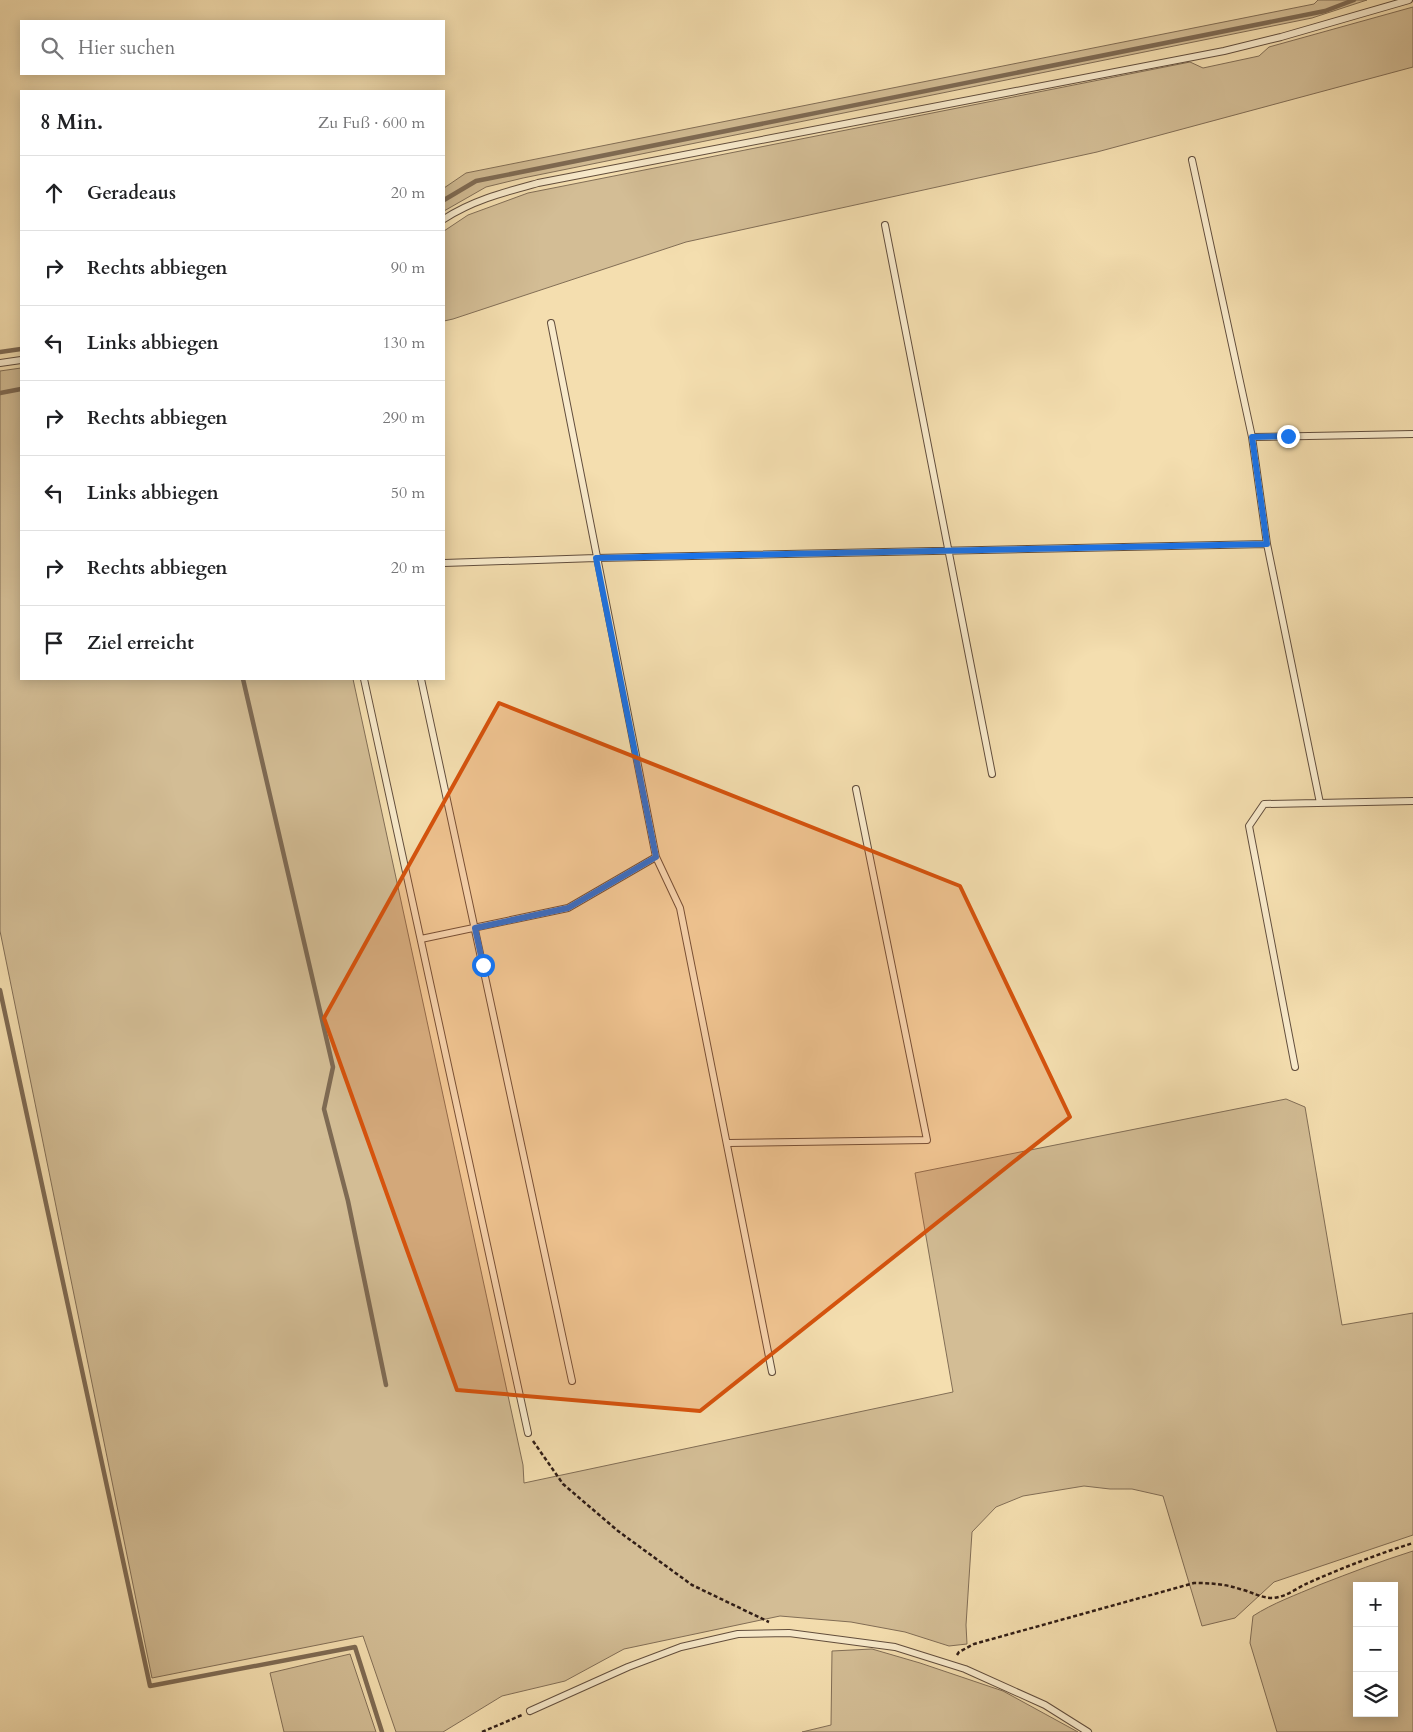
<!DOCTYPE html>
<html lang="de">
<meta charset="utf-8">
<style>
:root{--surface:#fff;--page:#f6f6f6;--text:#202124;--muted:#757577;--line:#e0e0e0}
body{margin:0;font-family:Cardo,serif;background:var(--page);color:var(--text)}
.controls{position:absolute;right:15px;bottom:15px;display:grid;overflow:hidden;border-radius:0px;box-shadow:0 2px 12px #0003}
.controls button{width:45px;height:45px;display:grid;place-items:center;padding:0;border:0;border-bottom:1px solid var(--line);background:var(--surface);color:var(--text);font:25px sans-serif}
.stop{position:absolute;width:15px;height:15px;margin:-11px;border:4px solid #1a73e8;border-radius:50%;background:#fff}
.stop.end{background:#1a73e8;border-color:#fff;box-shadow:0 1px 5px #0008}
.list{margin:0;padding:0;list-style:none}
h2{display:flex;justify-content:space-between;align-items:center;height:65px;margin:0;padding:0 20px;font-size:21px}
h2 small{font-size:16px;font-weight:400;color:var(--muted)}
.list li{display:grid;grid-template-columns:32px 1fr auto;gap:15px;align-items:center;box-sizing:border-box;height:75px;padding:0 20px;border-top:1px solid var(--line)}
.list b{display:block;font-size:19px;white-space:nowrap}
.list em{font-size:16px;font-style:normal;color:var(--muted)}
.icon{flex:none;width:28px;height:28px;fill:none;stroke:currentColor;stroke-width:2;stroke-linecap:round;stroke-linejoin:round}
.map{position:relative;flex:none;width:1413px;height:1732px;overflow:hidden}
.search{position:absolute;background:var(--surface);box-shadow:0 2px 12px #0003;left:20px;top:20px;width:425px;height:55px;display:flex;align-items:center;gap:12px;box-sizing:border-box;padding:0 18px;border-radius:0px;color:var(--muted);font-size:19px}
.panel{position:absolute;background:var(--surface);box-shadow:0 2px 12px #0003;left:20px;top:90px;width:425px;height:590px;border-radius:0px}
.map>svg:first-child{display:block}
</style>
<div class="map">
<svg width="1413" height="1732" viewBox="0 0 1413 1732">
<rect width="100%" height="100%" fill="#f4deaf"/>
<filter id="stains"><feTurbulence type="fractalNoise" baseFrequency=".004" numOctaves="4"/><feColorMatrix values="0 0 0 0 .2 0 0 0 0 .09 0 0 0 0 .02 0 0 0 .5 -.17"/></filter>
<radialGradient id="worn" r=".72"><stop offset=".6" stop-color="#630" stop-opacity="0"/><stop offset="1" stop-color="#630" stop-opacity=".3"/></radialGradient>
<path fill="#d3bd95" stroke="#826e56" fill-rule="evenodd" d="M1318 0H1367L1312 18 523 178 486 187 444 211V188L466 173 1314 4Z
M1413 7V67L1097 152 686 242 453 319 444 321V231L468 215 528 193 1190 62 1203 68 1259 56 1269 47Z
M21 368V679H353L523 1465 524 1483 953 1392 915 1173 1286 1099 1305 1107 1342 1325 1413 1313V1535L1274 1582 1235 1618 1202 1626 1163 1496 1132 1489H1110L1084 1486 1023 1496 996 1507 972 1532 966 1625 967 1644 949 1646 905 1632 851 1622 780 1616 624 1649 565 1681 502 1696 443 1732H396L363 1636 152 1678 0 931V371Z
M1413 1551V1732H1277L1250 1643 1253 1616C1273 1603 1296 1595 1319 1585 1350 1573 1381 1561 1413 1551ZM1357 1586H1394V1713H1357Z
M872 1649 920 1663 1003 1691 1078 1732H802L831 1725 832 1651Z
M350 1654 376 1732H284L270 1673Z"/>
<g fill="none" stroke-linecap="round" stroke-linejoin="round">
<path stroke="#7e6a53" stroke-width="4.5" d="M444 200 476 181 1325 11 1354 0
M0 352 21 349
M0 393 21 389
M243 679 333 1067 324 1109 348 1201 386 1385
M0 990 150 1686 355 1647 382 1732"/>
<defs>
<path id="service" d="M1192 160 1252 437 1267 544 1320 803
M444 219C473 200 505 192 538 183L1224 51 1281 37 1409 0
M885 225 992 774
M551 323 656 857 680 908 772 1372
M0 363 21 360
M1252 437 1413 434
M444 563 596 558 1267 544
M364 679 528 1433
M421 679 572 1381
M421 939 568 908 656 857
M1295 1067 1249 826 1264 804 1413 801
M728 1143 927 1140 856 789
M530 1711 628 1667 681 1647 738 1634 789 1633 895 1647 965 1669 1045 1705 1088 1732"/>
</defs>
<use href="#service" stroke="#624e3d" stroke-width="8"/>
<path stroke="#311e17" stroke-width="2.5" stroke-dasharray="4 2.5" stroke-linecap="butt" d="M533 1441 563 1484 618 1531 692 1585 769 1622
M957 1655 959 1652 974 1644 1194 1583C1210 1583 1225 1584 1240 1589 1252 1592 1261 1598 1273 1598 1286 1597 1297 1588 1308 1583 1342 1568 1378 1554 1413 1543
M482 1732 522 1715"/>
<use href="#service" stroke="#f8eacb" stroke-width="6"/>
</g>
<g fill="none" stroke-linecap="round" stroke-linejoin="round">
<path stroke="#1a73e8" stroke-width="6" d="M483 965 475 928 568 908 656 857 596 558 1267 544 1252 437 1288 436"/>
</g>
<path fill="#d6530d" fill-opacity="0.2" stroke="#d6530d" stroke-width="4" stroke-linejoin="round" d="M499 703 960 886 1070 1117 700 1411 457 1390 324 1018Z"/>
<rect width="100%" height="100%" filter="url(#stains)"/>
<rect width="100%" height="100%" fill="url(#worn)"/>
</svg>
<div class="controls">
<button>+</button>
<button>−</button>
<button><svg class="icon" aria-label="layers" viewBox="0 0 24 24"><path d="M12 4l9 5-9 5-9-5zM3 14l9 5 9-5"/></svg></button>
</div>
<div class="stop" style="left:483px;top:965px"></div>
<div class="stop end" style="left:1288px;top:436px"></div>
<div class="search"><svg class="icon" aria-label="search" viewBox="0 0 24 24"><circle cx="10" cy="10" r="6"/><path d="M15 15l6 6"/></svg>Hier suchen</div>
<section class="panel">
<h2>8 Min.<small>Zu Fuß · 600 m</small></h2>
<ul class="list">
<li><svg class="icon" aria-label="ahead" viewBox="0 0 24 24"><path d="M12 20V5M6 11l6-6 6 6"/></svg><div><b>Geradeaus</b></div><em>20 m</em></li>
<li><svg class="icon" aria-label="right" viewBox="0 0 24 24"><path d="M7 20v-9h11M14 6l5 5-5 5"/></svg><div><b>Rechts abbiegen</b></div><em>90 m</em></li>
<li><svg class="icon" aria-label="left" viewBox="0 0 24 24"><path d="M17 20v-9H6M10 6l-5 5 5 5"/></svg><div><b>Links abbiegen</b></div><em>130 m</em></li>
<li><svg class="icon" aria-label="right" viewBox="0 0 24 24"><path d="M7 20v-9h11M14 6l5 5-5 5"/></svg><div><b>Rechts abbiegen</b></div><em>290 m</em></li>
<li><svg class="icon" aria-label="left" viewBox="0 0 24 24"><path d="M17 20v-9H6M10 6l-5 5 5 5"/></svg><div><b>Links abbiegen</b></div><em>50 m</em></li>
<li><svg class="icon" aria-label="right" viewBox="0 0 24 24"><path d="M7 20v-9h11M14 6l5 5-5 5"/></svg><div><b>Rechts abbiegen</b></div><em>20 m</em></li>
<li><svg class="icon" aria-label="arrive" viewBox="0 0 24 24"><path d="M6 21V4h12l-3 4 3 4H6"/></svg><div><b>Ziel erreicht</b></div></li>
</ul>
</section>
</div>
